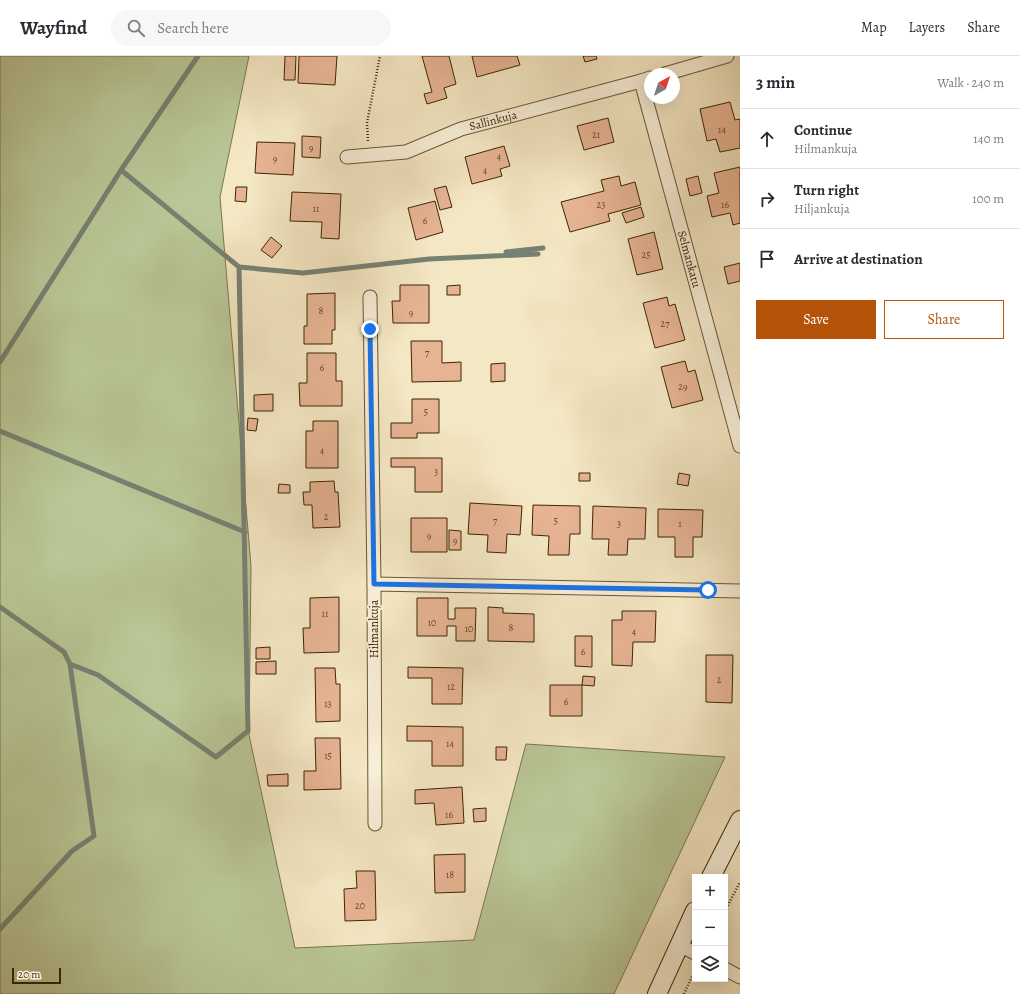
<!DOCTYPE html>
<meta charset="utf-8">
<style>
:root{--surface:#fff;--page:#f7f7f7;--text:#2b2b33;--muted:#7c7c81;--line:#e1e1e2;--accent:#b45309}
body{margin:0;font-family:Alegreya,serif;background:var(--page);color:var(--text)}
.controls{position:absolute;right:12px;bottom:12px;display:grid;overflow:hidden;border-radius:0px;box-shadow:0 4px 16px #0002}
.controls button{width:36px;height:36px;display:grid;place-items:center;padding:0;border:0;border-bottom:1px solid var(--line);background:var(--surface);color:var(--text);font:20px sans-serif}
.compass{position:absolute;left:644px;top:12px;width:36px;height:36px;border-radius:50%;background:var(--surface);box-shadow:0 4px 16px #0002;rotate:39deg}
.scale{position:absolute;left:12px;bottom:10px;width:49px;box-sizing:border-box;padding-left:4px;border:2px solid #3d2505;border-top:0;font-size:11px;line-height:14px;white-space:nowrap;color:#3d2505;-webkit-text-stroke:3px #f8efd8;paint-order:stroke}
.stop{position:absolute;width:12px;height:12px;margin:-9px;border:3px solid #1a73e8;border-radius:50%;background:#fff}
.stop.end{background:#1a73e8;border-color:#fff;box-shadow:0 1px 4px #0008}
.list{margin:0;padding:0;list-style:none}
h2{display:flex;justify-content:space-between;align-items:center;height:52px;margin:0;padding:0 16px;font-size:17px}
h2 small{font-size:13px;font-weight:400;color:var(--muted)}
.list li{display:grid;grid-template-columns:26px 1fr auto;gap:12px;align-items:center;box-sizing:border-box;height:60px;padding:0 16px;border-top:1px solid var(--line)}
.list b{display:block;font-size:15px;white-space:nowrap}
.list p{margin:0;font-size:13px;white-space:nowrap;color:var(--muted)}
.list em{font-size:13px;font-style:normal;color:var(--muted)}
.actions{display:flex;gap:8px;padding:12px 16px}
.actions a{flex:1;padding:9px 0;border:1px solid var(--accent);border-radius:0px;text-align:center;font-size:14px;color:var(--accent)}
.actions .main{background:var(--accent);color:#fff}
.icon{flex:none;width:22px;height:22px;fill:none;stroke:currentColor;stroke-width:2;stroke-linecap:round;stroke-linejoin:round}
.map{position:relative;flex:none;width:740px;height:938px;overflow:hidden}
header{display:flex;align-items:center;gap:24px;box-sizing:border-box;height:56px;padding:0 20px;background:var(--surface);border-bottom:1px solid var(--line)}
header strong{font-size:19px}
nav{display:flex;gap:22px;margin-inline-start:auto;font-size:14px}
.search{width:280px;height:36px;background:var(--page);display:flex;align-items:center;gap:10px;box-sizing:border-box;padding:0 14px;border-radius:22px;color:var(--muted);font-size:15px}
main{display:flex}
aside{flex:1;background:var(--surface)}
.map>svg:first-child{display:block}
</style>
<header>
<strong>Wayfind</strong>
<div class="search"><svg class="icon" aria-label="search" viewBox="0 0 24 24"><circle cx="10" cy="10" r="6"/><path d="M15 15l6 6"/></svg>Search here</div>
<nav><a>Map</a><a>Layers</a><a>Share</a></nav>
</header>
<main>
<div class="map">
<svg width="740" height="938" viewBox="0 0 740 938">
<rect width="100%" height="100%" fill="#f4e7c3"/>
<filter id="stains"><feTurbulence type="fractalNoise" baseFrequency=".005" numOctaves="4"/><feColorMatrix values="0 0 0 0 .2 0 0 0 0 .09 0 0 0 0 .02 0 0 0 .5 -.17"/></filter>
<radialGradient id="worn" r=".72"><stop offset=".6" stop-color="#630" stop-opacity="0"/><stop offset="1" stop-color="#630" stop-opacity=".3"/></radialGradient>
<path fill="#b9c695" stroke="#7b764d" d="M0 0H249L220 141 251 510 249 679 295 892 474 884 526 688 725 701 614 938H0Z"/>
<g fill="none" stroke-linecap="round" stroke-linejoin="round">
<path stroke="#778172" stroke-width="5" d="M121 114 239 211 303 217 429 203 538 198
M506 196 543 192
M0 306 121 114 198 0
M0 375 245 476
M0 551 64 596 70 608 94 780 72 795 0 873
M70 608 98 619 216 701 248 675 239 211"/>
</g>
<path fill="#e7b493" stroke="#3d2505" d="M285 0H296L295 24H284Z
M299 0H337L335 29 298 27Z
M422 0H449L456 28 444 32 447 42 427 48 424 38 432 36Z
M472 0H517L520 9 477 21Z
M583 0H596L597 3 585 6Z
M730 46 735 64 740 63V92L720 96 716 83 707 85 700 53Z
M608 62 614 86 584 94 577 70Z
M302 80 321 81 320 102 302 101Z
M257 86 295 87 293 119 255 117Z
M504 90 510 110 500 113 502 120 472 128 465 101Z
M740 111V167L733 169 730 157 712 161 707 140 719 137 714 117Z
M619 120 621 130 635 126 641 149 608 158 610 165 570 176 561 146 604 135 601 124Z
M698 120 702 137 690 140 686 123Z
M446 130 452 151 440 154 434 133Z
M236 131H247L246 146 235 145Z
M292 136 341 138 339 183 321 182 322 166 290 165Z
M435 145 443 176 416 184 408 152Z
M641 151 644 161 626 167 622 157Z
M654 176 663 213 637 219 628 183Z
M271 181 282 190 272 202 261 194Z
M740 207V225L728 228 724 211Z
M400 229H429V267H393L392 245H400Z
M460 229V239H447V230Z
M335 237V274H332V288H304V270H307V238Z
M667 241 669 250 675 248 685 284 655 292 643 247Z
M411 285H442V307L461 306V325L412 326Z
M307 297H336V325H342V350H300L299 327H307Z
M685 305 688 316 695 314 703 344 672 352 661 311Z
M505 307V325L491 326V308Z
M273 338V355H254V339Z
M412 343H439V377H417V382H391V367H412Z
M248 362 258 363 256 375 247 374Z
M313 365H338V412H306V375H313Z
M391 402H442V436H415V411H391Z
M579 417H590V425H579Z
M679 417 690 419 688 430 677 428Z
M334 425 335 436H338L340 471 313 472 312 449H304L303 436H310V426Z
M279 428 290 429V437H278Z
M470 447 522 450 520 479 507 478 506 497 487 496 488 479 468 478Z
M533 449 580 450V478H570L569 499H548L549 480 532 479Z
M593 450 646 452 645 483H628L627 499H608L609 483H592Z
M658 453 703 454 702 481H693V501H675V481H658Z
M411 462H447V496H411Z
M449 474 461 475V494H449Z
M339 541V596L304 597 303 572H310V542Z
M417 542H448V563H455V552H476L475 585H456V570H447V580H417Z
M488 551 503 552V557L534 558V586L488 585Z
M622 555H656L655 586H633L632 610 612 609V564H622Z
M575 580H592V611L575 610Z
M270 591V603H256V592Z
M706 599H733L732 647 706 646Z
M276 605V618H256V606Z
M408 611 463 612 462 648H432V622H408Z
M315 612H335L336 628H340V665L316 666Z
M583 620 595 621 594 630 582 629Z
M550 629H582V660H550Z
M407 670 463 671V710H432V685H407Z
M315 682H340L341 733 304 734V715H316Z
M496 691H507L506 704H496Z
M288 718V730H268L267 719Z
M462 731 464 767 436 769 434 747 415 748V734Z
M486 752V765L474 766 473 753Z
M465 798V836L435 837 434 799Z
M356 815H375L376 864 345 865 344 833 357 832Z"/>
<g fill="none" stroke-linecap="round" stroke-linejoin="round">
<defs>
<g id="street">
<path d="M665 18 727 0"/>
<path id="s1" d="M650 22 641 25 740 390"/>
<path id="s2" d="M347 101 406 96 461 73 641 25"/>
<path d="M370 241 374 528"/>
<path d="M375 768 374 528 740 535"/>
<path d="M679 889 695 897"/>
<path d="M725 913 740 921"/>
</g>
<path id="secondary" d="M711 821 740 764
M657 938 695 855"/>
</defs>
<use href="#street" stroke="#6b5634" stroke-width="15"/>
<use href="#secondary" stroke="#3d2505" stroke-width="20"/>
<path stroke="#3d2505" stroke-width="2.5" stroke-dasharray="1 2" stroke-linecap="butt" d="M368 85 367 67 380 0
M725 855 740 826
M684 938 695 914"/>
<use href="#street" stroke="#f8efd8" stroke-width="13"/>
<use href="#secondary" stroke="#f8efd8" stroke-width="18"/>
</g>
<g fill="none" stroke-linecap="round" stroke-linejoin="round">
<path stroke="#1a73e8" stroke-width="5" d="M370 273 374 528 708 534"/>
</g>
<g text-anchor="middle" stroke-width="4" stroke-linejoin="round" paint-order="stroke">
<g font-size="10" fill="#684928">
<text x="722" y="77">14</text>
<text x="596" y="82">21</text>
<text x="311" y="95">9</text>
<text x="499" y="104">4</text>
<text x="275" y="106">9</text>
<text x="485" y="118">4</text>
<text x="601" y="152">23</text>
<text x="725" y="152">16</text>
<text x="316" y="156">11</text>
<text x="425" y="168">6</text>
<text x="646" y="202">25</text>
<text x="321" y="258">8</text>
<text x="411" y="260">9</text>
<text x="665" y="271">27</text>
<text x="427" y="300">7</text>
<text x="322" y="315">6</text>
<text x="683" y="334">29</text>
<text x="426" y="359">5</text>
<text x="322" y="398">4</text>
<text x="436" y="419">3</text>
<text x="326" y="464">2</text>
<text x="495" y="468">7</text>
<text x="556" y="468">5</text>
<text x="619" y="471">3</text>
<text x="680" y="471">1</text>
<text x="429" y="483">9</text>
<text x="455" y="488">9</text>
<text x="325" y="561">11</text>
<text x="432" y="570">10</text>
<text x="511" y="575">8</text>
<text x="469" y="576">10</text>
<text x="634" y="579">4</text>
<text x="583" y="599">6</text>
<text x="719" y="627">2</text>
<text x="451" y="634">12</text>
<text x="566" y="649">6</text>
<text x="328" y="651">13</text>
<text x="450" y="691">14</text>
<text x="328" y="703">15</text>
<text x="449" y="762">16</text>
<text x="450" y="822">18</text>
<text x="360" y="853">20</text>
</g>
<g font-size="12" fill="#3d2505" stroke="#f8efd8">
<text dy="4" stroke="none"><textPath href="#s2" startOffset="152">Sallinkuja</textPath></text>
<text dy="4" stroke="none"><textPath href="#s1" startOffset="194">Selmankatu</textPath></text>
<text transform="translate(374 573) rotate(-90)" y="4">Hilmankuja</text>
</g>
</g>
<rect width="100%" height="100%" filter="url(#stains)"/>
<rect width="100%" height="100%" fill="url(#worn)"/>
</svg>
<div class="controls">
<button>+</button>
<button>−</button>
<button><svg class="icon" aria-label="layers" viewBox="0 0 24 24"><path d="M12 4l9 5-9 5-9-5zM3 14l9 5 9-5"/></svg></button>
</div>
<svg class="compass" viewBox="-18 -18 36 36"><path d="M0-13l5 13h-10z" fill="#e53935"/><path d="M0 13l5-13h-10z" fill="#7c7c81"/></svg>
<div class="scale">20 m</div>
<div class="stop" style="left:708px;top:534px"></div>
<div class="stop end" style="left:370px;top:273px"></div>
</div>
<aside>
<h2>3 min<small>Walk · 240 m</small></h2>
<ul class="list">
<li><svg class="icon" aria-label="ahead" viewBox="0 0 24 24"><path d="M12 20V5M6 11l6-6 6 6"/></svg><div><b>Continue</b><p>Hilmankuja</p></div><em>140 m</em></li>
<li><svg class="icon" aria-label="right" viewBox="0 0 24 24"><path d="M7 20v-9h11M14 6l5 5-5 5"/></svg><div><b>Turn right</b><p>Hiljankuja</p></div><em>100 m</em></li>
<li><svg class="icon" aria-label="arrive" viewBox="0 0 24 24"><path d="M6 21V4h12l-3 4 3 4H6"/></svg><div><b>Arrive at destination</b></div></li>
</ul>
<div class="actions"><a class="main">Save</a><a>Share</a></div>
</aside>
</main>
